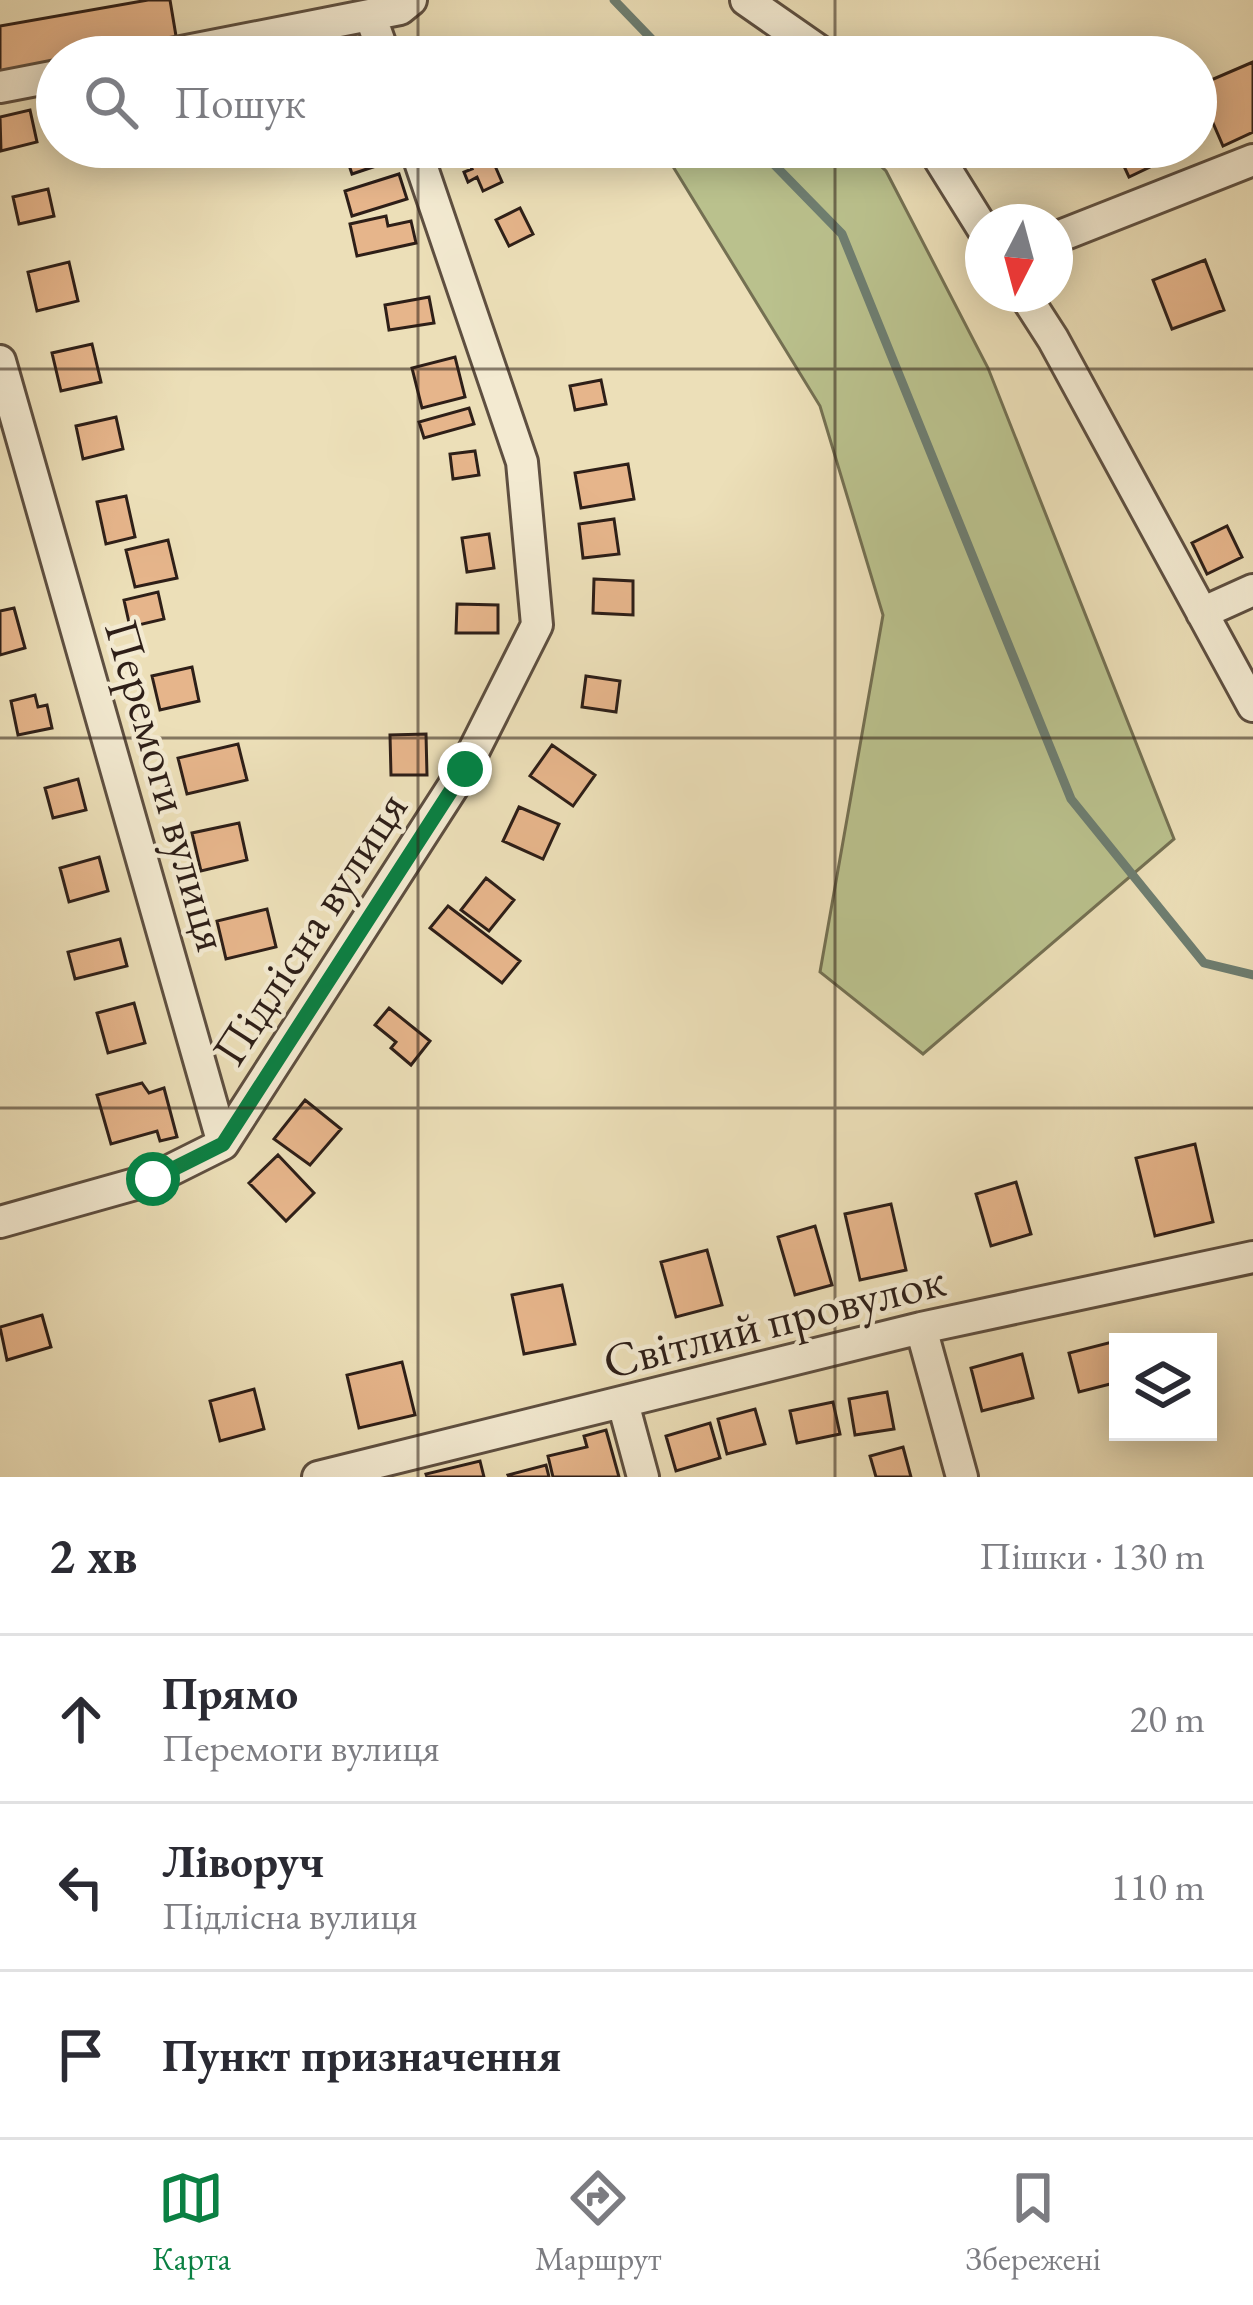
<!DOCTYPE html>
<html lang="uk">
<meta charset="utf-8">
<style>
:root{--surface:#fff;--page:#f2f2f3;--text:#2b2b33;--muted:#7c7c81;--line:#e1e1e2;--accent:#0b8043}
body{margin:0;font-family:"EB Garamond",serif;background:var(--page);color:var(--text)}
.controls{position:absolute;right:36px;bottom:36px;display:grid;overflow:hidden;border-radius:0px;box-shadow:0 6px 30px #0003}
.controls button{width:108px;height:108px;display:grid;place-items:center;padding:0;border:0;border-bottom:3px solid var(--line);background:var(--surface);color:var(--text);font:60px sans-serif}
.compass{position:absolute;left:965px;top:204px;width:108px;height:108px;border-radius:50%;background:var(--surface);box-shadow:0 6px 30px #0003;rotate:186deg}
.stop{position:absolute;width:36px;height:36px;margin:-27px;border:9px solid #0b8043;border-radius:50%;background:#fff}
.stop.end{background:#0b8043;border-color:#fff;box-shadow:0 3px 12px #0008}
.list{margin:0;padding:0;list-style:none}
h2{display:flex;justify-content:space-between;align-items:center;height:156px;margin:0;padding:0 48px;font-size:51px}
h2 small{font-size:39px;font-weight:400;color:var(--muted)}
.list li{display:grid;grid-template-columns:78px 1fr auto;gap:36px;align-items:center;box-sizing:border-box;height:168px;padding:0 48px;border-top:3px solid var(--line)}
.list b{display:block;font-size:45px;white-space:nowrap}
.list p{margin:0;font-size:39px;white-space:nowrap;color:var(--muted)}
.list em{font-size:39px;font-style:normal;color:var(--muted)}
.icon{flex:none;width:66px;height:66px;fill:none;stroke:currentColor;stroke-width:2;stroke-linecap:round;stroke-linejoin:round}
.map{position:relative;flex:none;width:1253px;height:1477px;overflow:hidden}
.search{position:absolute;background:var(--surface);box-shadow:0 6px 30px #0003;left:36px;right:36px;top:36px;height:132px;display:flex;align-items:center;gap:30px;box-sizing:border-box;padding:0 42px;border-radius:66px;color:var(--muted);font-size:45px}
.sheet{height:660px;background:var(--surface)}
nav{display:flex;justify-content:space-around;align-items:center;box-sizing:border-box;height:168px;border-top:3px solid var(--line);background:var(--surface);font-size:33px;color:var(--muted)}
nav a{display:grid;justify-items:center;gap:6px}
nav .on{color:var(--accent)}
.map>svg:first-child{display:block}
</style>
<div class="map">
<svg width="1253" height="1477" viewBox="0 0 1253 1477">
<rect width="100%" height="100%" fill="#ecdfb8"/>
<filter id="stains"><feTurbulence type="fractalNoise" baseFrequency=".00167" numOctaves="4"/><feColorMatrix values="0 0 0 0 .2 0 0 0 0 .09 0 0 0 0 .02 0 0 0 .5 -.17"/></filter>
<radialGradient id="worn" r=".72"><stop offset=".6" stop-color="#630" stop-opacity="0"/><stop offset="1" stop-color="#630" stop-opacity=".3"/></radialGradient>
<path fill="#bac18d" stroke="#747052" stroke-width="3" d="M661 147H860L886 171 988 368 1174 839 923 1054 820 972 883 615 820 406Z"/>
<g fill="none" stroke-linecap="round" stroke-linejoin="round">
<path stroke="#6e7e71" stroke-width="9" d="M614 0 669 57
M757 147 842 234 1071 799 1204 963 1253 975"/>
</g>
<path fill="#e6b58b" stroke="#2e1f18" stroke-width="3" d="M148 0H170L177 42 91 57H57V63L0 73V26Z
M1253 62V132L1223 146 1197 86Z
M30 110 37 142 1 151 0 117Z
M343 147H383L388 162 352 174Z
M1115 147H1143L1152 166 1129 177Z
M489 152 502 182 483 191 477 177 468 182 464 172 472 169 468 161Z
M399 174 407 199 352 216 345 191Z
M48 189 54 216 19 224 13 197Z
M520 208 533 234 509 246 496 220Z
M386 216 388 226 411 221 416 243 357 256 350 224Z
M1205 260 1224 310 1172 329 1153 280Z
M69 262 78 301 37 311 28 272Z
M429 297 434 323 389 330 385 305Z
M92 344 101 382 61 391 52 353Z
M455 357 465 397 422 408 412 368Z
M601 380 606 404 575 410 570 386Z
M469 408 474 424 424 438 419 422Z
M116 417 123 449 83 459 76 426Z
M475 451 479 475 453 479 450 454Z
M628 464 634 499 581 508 575 473Z
M126 496 135 537 106 544 97 502Z
M614 519 619 554 583 558 579 524Z
M1227 526 1242 557 1207 574 1192 543Z
M489 534 494 568 467 572 462 538Z
M168 540 177 578 135 587 126 550Z
M594 579 633 581V615L593 613Z
M158 592 164 619 130 627 124 600Z
M457 604 498 605V633H456Z
M14 608 25 648 0 655V611Z
M192 667 199 701 160 710 152 676Z
M586 676 620 681 616 712 582 707Z
M35 695 38 707 47 705 52 728 18 735 11 701Z
M426 734 427 775H391L390 735Z
M238 744 247 780 187 794 178 758Z
M552 745 595 775 573 806 530 776Z
M78 779 86 810 53 818 45 788Z
M519 807 559 824 543 859 503 841Z
M239 823 247 860 201 871 192 833Z
M99 857 108 891 69 902 60 868Z
M486 878 514 900 489 931 461 910Z
M448 906 520 961 502 983 430 928Z
M267 909 276 947 226 959 217 921Z
M120 939 127 966 75 979 68 952Z
M134 1003 145 1043 108 1053 97 1013Z
M389 1008 430 1041 411 1065 391 1048 396 1042 375 1025Z
M142 1083 149 1093 164 1088 177 1137 160 1141 157 1131 111 1144 97 1095Z
M305 1100 341 1129 310 1165 274 1139Z
M1195 1144 1213 1222 1155 1236 1136 1158Z
M278 1155 314 1193 286 1221 249 1183Z
M1016 1182 1031 1234 991 1246 976 1194Z
M891 1204 906 1270 860 1280 845 1214Z
M815 1226 832 1285 795 1295 778 1237Z
M707 1250 722 1305 676 1317 661 1262Z
M562 1285 575 1344 524 1354 512 1295Z
M42 1315 51 1347 7 1360 0 1327Z
M1120 1340 1118 1342V1382L1079 1392 1069 1353Z
M1022 1354 1033 1398 982 1411 971 1368Z
M402 1362 415 1415 359 1428 347 1375Z
M254 1389 264 1429 220 1441 210 1401Z
M887 1392 894 1429 855 1435 849 1399Z
M833 1402 840 1434 797 1443 790 1411Z
M755 1409 765 1444 727 1454 718 1419Z
M710 1423 720 1458 676 1471 666 1436Z
M606 1430 619 1477H553L548 1456 587 1447 584 1436Z
M903 1447 911 1477H876L870 1456Z
M480 1461 484 1477H427L426 1474Z
M546 1465 549 1477H509L508 1475Z"/>
<g fill="none" stroke-linecap="round" stroke-linejoin="round">
<defs>
<path id="minor" d="M746 0 828 57
M370 15 385 57
M156 57 400 9 411 0
M0 87 57 76
M932 147 983 229
M1055 238 1253 160
M1024 294 1053 339 1253 706
M0 361 223 1144 153 1179 0 1222
M1202 613 1253 590
M223 1144 465 768 537 625 522 462 415 147
M921 1328 962 1477
M623 1403 643 1477
M318 1477 921 1328 1253 1257"/>
</defs>
<use href="#minor" stroke="#5e4f40" stroke-width="36"/>
<use href="#minor" stroke="#f3ead1" stroke-width="30"/>
</g>
<g fill="none" stroke-linecap="round" stroke-linejoin="round">
<path stroke="#0b8043" stroke-width="15" d="M153 1179 223 1144 465 769"/>
</g>
<path fill="none" stroke="#2e1f18" stroke-width="3" stroke-opacity="0.55" d="M418 0V57M835 0V57M418 147V1477M835 147V1477M0 369H1253M0 738H1253M0 1108H1253"/>
<g text-anchor="middle" stroke-width="9" stroke-linejoin="round" paint-order="stroke">
<g font-size="48" fill="#2e1f18" stroke="#f3ead1">
<text transform="translate(168 785) rotate(74)" y="17">Перемоги вулиця</text>
<text transform="translate(309 928) rotate(-57)" y="17">Підлісна вулиця</text>
<text transform="translate(774 1320) rotate(-14)" y="17">Світлий провулок</text>
</g>
</g>
<rect width="100%" height="100%" filter="url(#stains)"/>
<rect width="100%" height="100%" fill="url(#worn)"/>
</svg>
<div class="controls">
<button><svg class="icon" aria-label="layers" viewBox="0 0 24 24"><path d="M12 4l9 5-9 5-9-5zM3 14l9 5 9-5"/></svg></button>
</div>
<svg class="compass" viewBox="-18 -18 36 36"><path d="M0-13l5 13h-10z" fill="#e53935"/><path d="M0 13l5-13h-10z" fill="#7c7c81"/></svg>
<div class="stop" style="left:153px;top:1179px"></div>
<div class="stop end" style="left:465px;top:769px"></div>
<div class="search"><svg class="icon" aria-label="search" viewBox="0 0 24 24"><circle cx="10" cy="10" r="6"/><path d="M15 15l6 6"/></svg>Пошук</div>
</div>
<section class="sheet">
<h2>2 хв<small>Пішки · 130 m</small></h2>
<ul class="list">
<li><svg class="icon" aria-label="ahead" viewBox="0 0 24 24"><path d="M12 20V5M6 11l6-6 6 6"/></svg><div><b>Прямо</b><p>Перемоги вулиця</p></div><em>20 m</em></li>
<li><svg class="icon" aria-label="left" viewBox="0 0 24 24"><path d="M17 20v-9H6M10 6l-5 5 5 5"/></svg><div><b>Ліворуч</b><p>Підлісна вулиця</p></div><em>110 m</em></li>
<li><svg class="icon" aria-label="arrive" viewBox="0 0 24 24"><path d="M6 21V4h12l-3 4 3 4H6"/></svg><div><b>Пункт призначення</b></div></li>
</ul>
</section>
<nav>
<a class="on"><svg class="icon" aria-label="map" viewBox="0 0 24 24"><path d="M3 6l6-2 6 2 6-2v14l-6 2-6-2-6 2zM9 4v14M15 6v14"/></svg>Карта</a>
<a><svg class="icon" aria-label="directions" viewBox="0 0 24 24"><path d="M12 3l9 9-9 9-9-9zM9 14v-3h6M13 9l2 2-2 2"/></svg>Маршрут</a>
<a><svg class="icon" aria-label="saved" viewBox="0 0 24 24"><path d="M7 4h10v16l-5-4-5 4z"/></svg>Збережені</a>
</nav>
